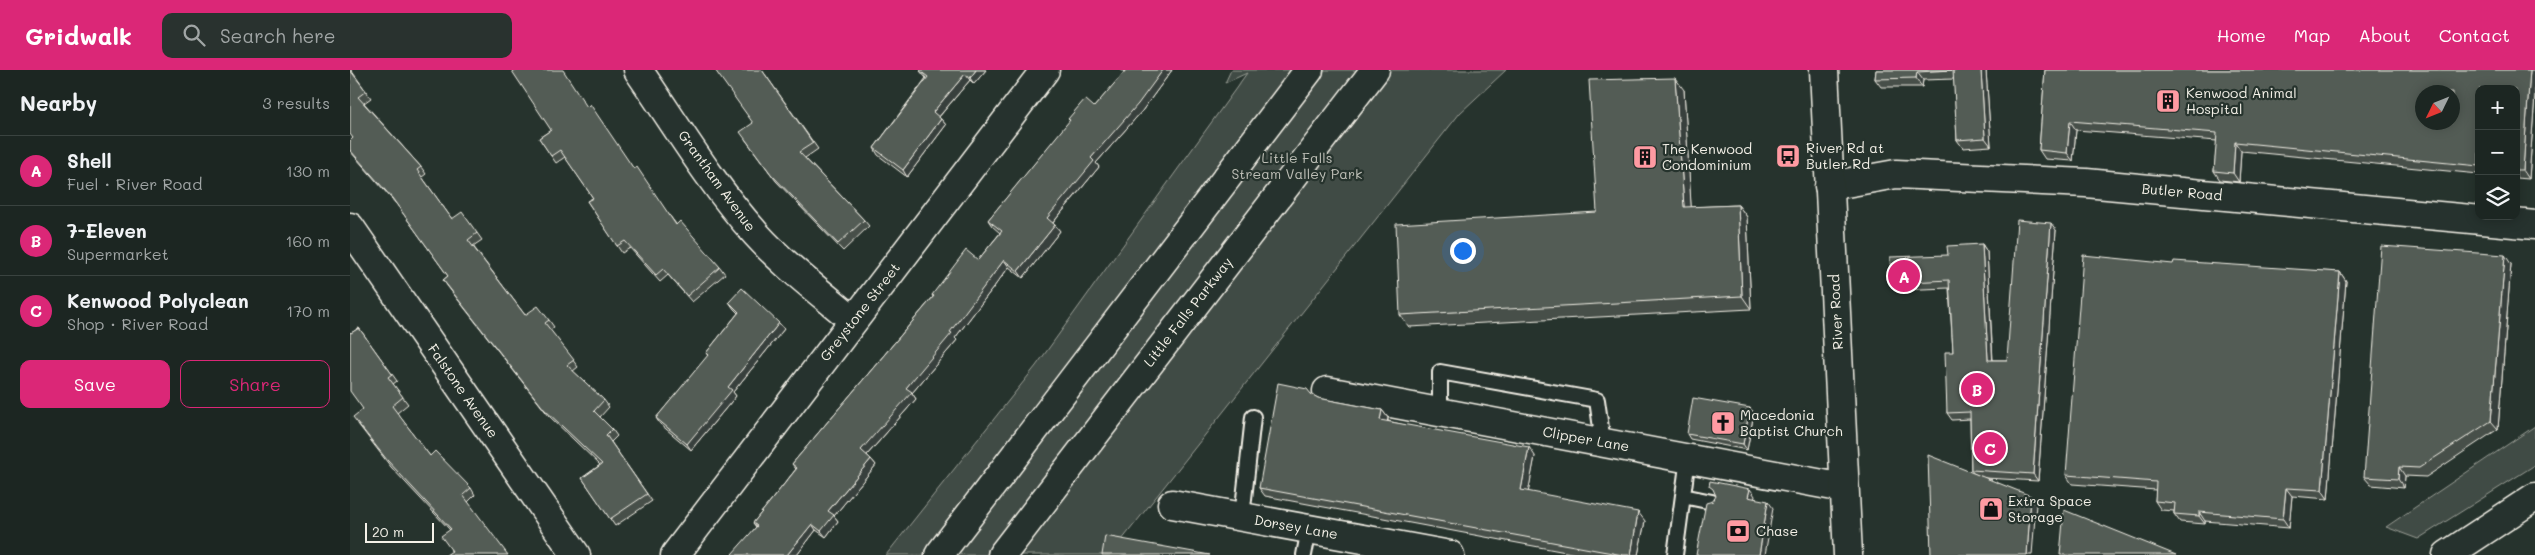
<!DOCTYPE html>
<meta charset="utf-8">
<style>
:root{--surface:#1c2622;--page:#29322f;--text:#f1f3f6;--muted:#a0a5a5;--line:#3a4340;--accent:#db2777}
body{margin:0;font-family:Mali,sans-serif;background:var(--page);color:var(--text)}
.controls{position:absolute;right:15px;top:15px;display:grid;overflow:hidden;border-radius:10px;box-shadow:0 2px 12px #0003}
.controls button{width:45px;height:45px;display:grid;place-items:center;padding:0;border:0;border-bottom:1px solid var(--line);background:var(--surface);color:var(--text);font:25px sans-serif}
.compass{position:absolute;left:2065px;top:15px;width:45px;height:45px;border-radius:50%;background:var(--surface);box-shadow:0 2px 12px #0003;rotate:227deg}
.scale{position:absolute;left:15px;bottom:12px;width:69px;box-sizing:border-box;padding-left:5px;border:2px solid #f4f1e8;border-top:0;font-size:14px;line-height:18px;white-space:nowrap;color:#f4f1e8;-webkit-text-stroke:4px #26332d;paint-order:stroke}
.you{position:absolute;left:1112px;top:180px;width:18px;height:18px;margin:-12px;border:4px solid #fff;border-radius:50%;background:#1a73e8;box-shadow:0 0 0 8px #1a73e833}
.badge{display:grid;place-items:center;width:32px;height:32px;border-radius:50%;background:var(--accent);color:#fff;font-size:16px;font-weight:700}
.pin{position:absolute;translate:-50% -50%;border:2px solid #fff;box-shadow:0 1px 5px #0006}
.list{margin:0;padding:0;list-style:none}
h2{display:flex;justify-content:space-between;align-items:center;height:65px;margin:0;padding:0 20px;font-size:21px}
h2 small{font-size:16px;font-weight:400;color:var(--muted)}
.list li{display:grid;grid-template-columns:32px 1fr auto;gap:15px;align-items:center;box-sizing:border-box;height:70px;padding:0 20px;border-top:1px solid var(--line)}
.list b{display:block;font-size:19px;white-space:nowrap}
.list p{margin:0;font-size:16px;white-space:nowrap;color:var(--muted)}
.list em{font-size:16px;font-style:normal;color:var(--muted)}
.actions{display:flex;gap:10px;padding:15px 20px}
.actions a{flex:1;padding:11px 0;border:1px solid var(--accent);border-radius:10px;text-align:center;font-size:18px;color:var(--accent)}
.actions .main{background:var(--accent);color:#fff}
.icon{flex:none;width:28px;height:28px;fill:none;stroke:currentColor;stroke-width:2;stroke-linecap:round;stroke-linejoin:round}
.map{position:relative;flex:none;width:2185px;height:485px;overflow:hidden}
header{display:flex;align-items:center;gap:30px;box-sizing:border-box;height:70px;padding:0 25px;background:var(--accent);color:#fff}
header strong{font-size:24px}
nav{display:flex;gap:28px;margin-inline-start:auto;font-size:18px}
.search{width:350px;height:45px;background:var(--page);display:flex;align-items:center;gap:12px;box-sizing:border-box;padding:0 18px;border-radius:10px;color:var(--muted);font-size:19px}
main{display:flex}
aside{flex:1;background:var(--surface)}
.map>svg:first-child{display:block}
</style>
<header>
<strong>Gridwalk</strong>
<div class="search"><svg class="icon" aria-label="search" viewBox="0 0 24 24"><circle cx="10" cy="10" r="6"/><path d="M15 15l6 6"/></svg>Search here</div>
<nav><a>Home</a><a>Map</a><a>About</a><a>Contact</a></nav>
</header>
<main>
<aside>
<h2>Nearby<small>3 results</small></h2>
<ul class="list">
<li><span class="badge">A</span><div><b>Shell</b><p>Fuel · River Road</p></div><em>130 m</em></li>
<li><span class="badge">B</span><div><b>7-Eleven</b><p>Supermarket</p></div><em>160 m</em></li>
<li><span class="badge">C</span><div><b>Kenwood Polyclean</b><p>Shop · River Road</p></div><em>170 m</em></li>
</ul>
<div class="actions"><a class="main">Save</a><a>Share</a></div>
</aside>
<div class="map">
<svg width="2185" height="485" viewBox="0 0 2185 485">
<rect width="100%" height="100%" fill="#26332d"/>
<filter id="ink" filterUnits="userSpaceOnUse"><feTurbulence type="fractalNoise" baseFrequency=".02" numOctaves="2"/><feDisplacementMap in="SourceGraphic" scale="10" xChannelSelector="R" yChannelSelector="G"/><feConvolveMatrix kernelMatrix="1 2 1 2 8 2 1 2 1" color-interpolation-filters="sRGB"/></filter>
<g filter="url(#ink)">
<path fill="#414b45" stroke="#9a9e96" d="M881 0H1156L1110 43 760 485H536L686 296 897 3 875 13Z
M2185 356V395L2068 469 2036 457Z"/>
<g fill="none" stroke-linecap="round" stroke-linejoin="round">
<defs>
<path id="lane" d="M1090 342V302L1247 330 1253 372
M1333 426 1362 432
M892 447 903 347
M954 485 959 459
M1325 485 1338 388"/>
<path id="street" d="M288 0C326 55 361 114 406 164 435 196 470 222 503 250
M1479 116 1546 104 1736 113 2185 155
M0 157 226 485
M977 321 1494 418
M822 434 1100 485
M325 485 695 0
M2097 485 2185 427"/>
<path id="secondary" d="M589 485 959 0
M652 485 1025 0"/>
<path id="primary" d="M1474 0 1498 485"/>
</defs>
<use href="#lane" stroke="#f4f1e8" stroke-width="18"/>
<use href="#street" stroke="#f4f1e8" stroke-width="31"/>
<use href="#secondary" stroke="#f4f1e8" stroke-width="31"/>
<use href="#primary" stroke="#f4f1e8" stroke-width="31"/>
<use href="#lane" stroke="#26332d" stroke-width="14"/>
<use href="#street" stroke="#26332d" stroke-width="28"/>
<use href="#secondary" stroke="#26332d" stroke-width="28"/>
<use href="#primary" stroke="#26332d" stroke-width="28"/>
</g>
<path fill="#474f49" stroke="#f4f1e8" d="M1 0 21 28 14 33 71 97 76 104 72 107 102 149 127 163 132 170 123 176 175 245 199 250 204 257 200 260 228 297 223 301 254 330 259 337 250 347 262 359 267 366 261 372 302 431 265 456 232 408 250 395 199 346 98 217 93 210 98 206 47 135 0 81V71L3 68Z
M412 0 468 79 455 88 514 150 519 156 493 181 426 111 395 69 403 53Z
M636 0 624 14 620 10 589 47 596 55 557 107 528 85 524 78 576 8 570 1Z
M771 0H822L792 41 746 93 749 97 703 153 710 161 673 208 659 197 605 268 607 270 562 323 566 329 517 385 521 389 526 395 484 446 488 451 476 467 466 460 447 485H383L406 457 403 453 446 399 442 394 583 227 582 225 628 190 650 163 642 156 638 150 720 51 718 49 744 37 775 2Z
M1526 0H1636L1641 76 1613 78 1607 70 1604 9 1573 10 1572 17H1531L1525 9Z
M1695 0H2185V24L2179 109 2166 108V19H2129V104L1891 81 1889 112 1870 110 1864 101 1867 71 1726 60 1723 91 1695 89 1689 80Z
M1334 20 1341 137 1388 135 1397 147 1401 239 1059 257 1050 245 1247 142Z
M237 36 284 99 326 154 370 197 375 204 342 232 318 205 310 212 280 178 272 183 237 131 243 128 215 87 206 93 189 68Z
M1706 160 1688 411 1635 408 1686 434 1623 403 1621 400 1620 349 1602 350 1597 343 1603 282 1599 218 1546 220 1541 213 1598 185 1632 174 1637 182 1643 290H1657Z
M1823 194 1990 202 1996 211 1978 429 1942 426 1939 458 1855 451V454L1830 452 1824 444V441L1811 440 1805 431 1806 420 1722 414 1716 405Z
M2161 194 2148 359 2076 407 2055 406 2054 418 2021 415 2014 407Z
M379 232 429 253 434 259 383 322 386 326 341 380 310 354 306 348 358 286 356 283 388 243 384 239Z
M9 258 47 311 43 314 58 334 47 343 80 386 121 418 125 425 118 432 101 481 100 460 41 397 8 354 13 339 1 263Z
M961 324 968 328 1032 340 1038 348V351L1185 386 1178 422 1295 451 1288 485H1232L915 426 909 418Z
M1400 338 1404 343 1397 380 1340 369 1337 364Z"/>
<path fill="#39403c" stroke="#f4f1e8" d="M626 0H636L624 14 620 8Z
M813 0H822L792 41 746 93 749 97 701 155 697 148 741 88Z
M1631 0H1636L1641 76 1635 68Z
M2180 0H2185V24L2179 109 2173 100Z
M1567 2 1573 10 1572 17 1566 8Z
M615 4 620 10 587 49 583 42Z
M1325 8 1334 20 1342 150 1334 137Z
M591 49 596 55 557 107 553 100Z
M1720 51 1726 60 1723 91 1717 83Z
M1885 72 1891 81 1889 112 1883 103Z
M1388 135 1397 147 1401 239 1392 226Z
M1701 153 1706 160 1688 411 1683 404Z
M705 155 710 161 673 208 668 201Z
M1632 174 1637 182 1643 297 1638 290Z
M2155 185 2161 194 2148 359 2141 351Z
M654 190 659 197 605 268 607 270 562 323 566 329 516 386 511 380 556 318Z
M1990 202 1996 211 1978 429 1972 420Z
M429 253 434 259 383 322 386 326 341 380 337 374 378 317Z
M1400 338 1404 343 1397 380 1393 374Z
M1032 340 1038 348 1036 358 1030 350Z
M1179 377 1185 386 1177 429 1171 420Z
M521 389 526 395 484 446 488 451 476 467 471 461 478 441Z
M2049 397 2055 406 2054 418 2048 409Z
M1936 418 1942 426 1939 458 1933 449Z
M1400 419 1405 426 1403 434 1398 427Z
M1681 426 1686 434 1682 485H1677Z
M1418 431 1423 438 1415 485H1409Z
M1288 442 1295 451 1288 485H1281Z
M1849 442 1855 451V454L1849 446Z
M462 454 466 460 447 485H437Z"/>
<path fill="#525c55" stroke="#f4f1e8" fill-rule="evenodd" d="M0 0 16 21 8 27 71 97 67 100 102 149 112 142 127 163 118 170 175 245 188 236 199 250 195 253 224 290 217 295 254 330 244 341 262 359 256 365 297 424 260 449 232 408 252 394 194 339 93 210 98 206 42 128 0 80V71L3 68 0 64Z
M164 0H213L237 37 240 34 284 99 287 97 326 155 330 151 370 197 337 226 313 199 306 205 275 171 267 176 237 131 243 128 210 80 201 86 189 68 201 60 162 1Z
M365 0H412L463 73 449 82 514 150 488 174 421 104 390 62 403 53Z
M571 0H626L620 8 615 4 583 42 591 49 553 100 524 78 578 7 570 1Z
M776 0H813L788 34 741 88 744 91 697 148 705 155 668 201 654 190 600 262 602 263 556 318 562 322 511 380 521 389 478 441 484 445 471 461 462 454 437 485H383L382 484 407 456 403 453 447 398 442 394 584 226 582 225 616 180 628 190 652 161 638 150 720 50 718 49 735 29 744 37Z
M1526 0H1631L1635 68 1607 70 1603 0 1567 2 1566 8 1525 9Z
M1695 0H2180L2173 100H2166V19H2129V96L1885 72 1883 103 1864 101 1867 63 1720 51 1717 83 1689 80ZM2072 22H2102V52H2072Z
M1325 8 1334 137 1388 135 1392 226 1050 245 1046 154 1247 142 1239 10Z
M1667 150 1701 153 1683 404 1621 400 1620 342 1597 343 1595 282H1603L1599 210 1541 213 1540 187 1598 185 1597 176 1632 174 1638 290H1657Z
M2031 176 2155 185 2141 351 2069 398 2049 397 2048 409 2014 407Z
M1733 185 1823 194 1824 191 1990 202 1972 420 1936 418 1933 449 1849 442V446L1824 444 1825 433 1805 431 1806 412 1716 405Z
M392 218 429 253 378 317 382 320 337 374 306 348 358 285 356 283 389 242 379 232Z
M9 258 42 304 38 307 53 327 42 336 80 386 85 381 121 418 113 425 158 485H96L102 481 91 466 101 459 37 390 3 347 13 339 0 321V262L1 263Z
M928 313 957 319 961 324 968 328 1032 340 1030 350 1179 377 1171 420 1288 442 1281 485H1273L909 418Z
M1343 328 1400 338 1393 374 1337 364Z
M1578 385 1681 426 1677 485H1581Z
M1360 411 1400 419 1398 427 1418 431 1409 485H1346L1356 433 1363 431 1366 426 1363 419 1359 416Z
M1714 440 1826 485H1710Z
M755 466 860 485H752Z"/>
</g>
<defs>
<symbol id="building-square" viewBox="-11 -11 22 22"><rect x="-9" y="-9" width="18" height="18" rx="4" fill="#ff9aa2" stroke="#26332d"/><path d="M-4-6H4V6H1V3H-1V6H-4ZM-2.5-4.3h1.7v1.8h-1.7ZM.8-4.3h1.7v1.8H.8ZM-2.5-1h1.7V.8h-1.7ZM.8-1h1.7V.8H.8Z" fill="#111"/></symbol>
<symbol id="bus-square" viewBox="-11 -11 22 22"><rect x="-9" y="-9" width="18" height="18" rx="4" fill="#ff9aa2" stroke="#26332d"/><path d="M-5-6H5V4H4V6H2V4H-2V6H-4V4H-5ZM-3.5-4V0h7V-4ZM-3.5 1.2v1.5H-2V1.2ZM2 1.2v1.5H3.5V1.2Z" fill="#111"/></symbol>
<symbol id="church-square" viewBox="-11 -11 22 22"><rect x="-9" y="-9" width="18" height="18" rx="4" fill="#ff9aa2" stroke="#26332d"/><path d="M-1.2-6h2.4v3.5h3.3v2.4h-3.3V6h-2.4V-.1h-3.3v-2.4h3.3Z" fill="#111"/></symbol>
<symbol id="shop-square" viewBox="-11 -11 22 22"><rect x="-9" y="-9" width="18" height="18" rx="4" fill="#ff9aa2" stroke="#26332d"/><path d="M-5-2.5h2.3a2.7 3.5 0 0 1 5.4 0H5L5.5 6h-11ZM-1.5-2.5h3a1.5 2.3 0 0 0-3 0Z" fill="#111"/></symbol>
<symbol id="bank-square" viewBox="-11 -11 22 22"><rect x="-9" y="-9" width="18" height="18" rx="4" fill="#ff9aa2" stroke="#26332d"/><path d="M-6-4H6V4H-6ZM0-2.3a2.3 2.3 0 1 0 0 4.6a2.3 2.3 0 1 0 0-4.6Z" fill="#111"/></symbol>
</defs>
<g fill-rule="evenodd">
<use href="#building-square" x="1804" y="17" width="28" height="28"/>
<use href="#bus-square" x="1424" y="72" width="28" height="28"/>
<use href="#building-square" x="1281" y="73" width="28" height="28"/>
<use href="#church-square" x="1359" y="339" width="28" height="28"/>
<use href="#shop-square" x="1627" y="425" width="28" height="28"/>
<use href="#bank-square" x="1374" y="447" width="28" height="28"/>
</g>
<g text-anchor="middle" stroke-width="4.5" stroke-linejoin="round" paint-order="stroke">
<g font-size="14" fill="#f4f1e8" stroke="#26332d" text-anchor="start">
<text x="1836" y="28">Kenwood Animal<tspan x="1836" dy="16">Hospital</tspan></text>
<text x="1456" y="83">River Rd at<tspan x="1456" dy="16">Butler Rd</tspan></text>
<text x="1312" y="84">The Kenwood<tspan x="1312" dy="16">Condominium</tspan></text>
<text x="1390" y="350">Macedonia<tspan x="1390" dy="16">Baptist Church</tspan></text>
<text x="1658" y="436">Extra Space<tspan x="1658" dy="16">Storage</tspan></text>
<text x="1406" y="466">Chase</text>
</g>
<g font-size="14" fill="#bebfb7" stroke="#26332d">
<text x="947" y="93">Little Falls<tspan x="947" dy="16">Stream Valley Park</tspan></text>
</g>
<g font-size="14" fill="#f4f1e8" stroke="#26332d">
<text transform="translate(367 111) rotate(54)" y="5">Grantham Avenue</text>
<text transform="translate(1832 122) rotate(5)" y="5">Butler Road</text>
<text transform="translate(510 242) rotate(-52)" y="5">Greystone Street</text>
<text transform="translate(838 242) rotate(-52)" y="5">Little Falls Parkway</text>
<text transform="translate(1486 242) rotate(-93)" y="5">River Road</text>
<text transform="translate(113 321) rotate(55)" y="5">Falstone Avenue</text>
<text transform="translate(1236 369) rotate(10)" y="5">Clipper Lane</text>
<text transform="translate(946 457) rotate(10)" y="5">Dorsey Lane</text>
</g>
</g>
</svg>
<div class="controls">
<button>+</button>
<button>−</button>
<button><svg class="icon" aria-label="layers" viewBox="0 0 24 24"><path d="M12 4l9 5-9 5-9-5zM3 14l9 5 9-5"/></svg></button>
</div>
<svg class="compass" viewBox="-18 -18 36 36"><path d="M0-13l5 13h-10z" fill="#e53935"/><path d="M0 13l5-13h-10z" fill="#a0a5a5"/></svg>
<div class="scale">20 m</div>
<div class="you"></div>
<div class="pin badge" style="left:1554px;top:206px">A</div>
<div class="pin badge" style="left:1627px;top:319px">B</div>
<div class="pin badge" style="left:1640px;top:378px">C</div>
</div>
</main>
